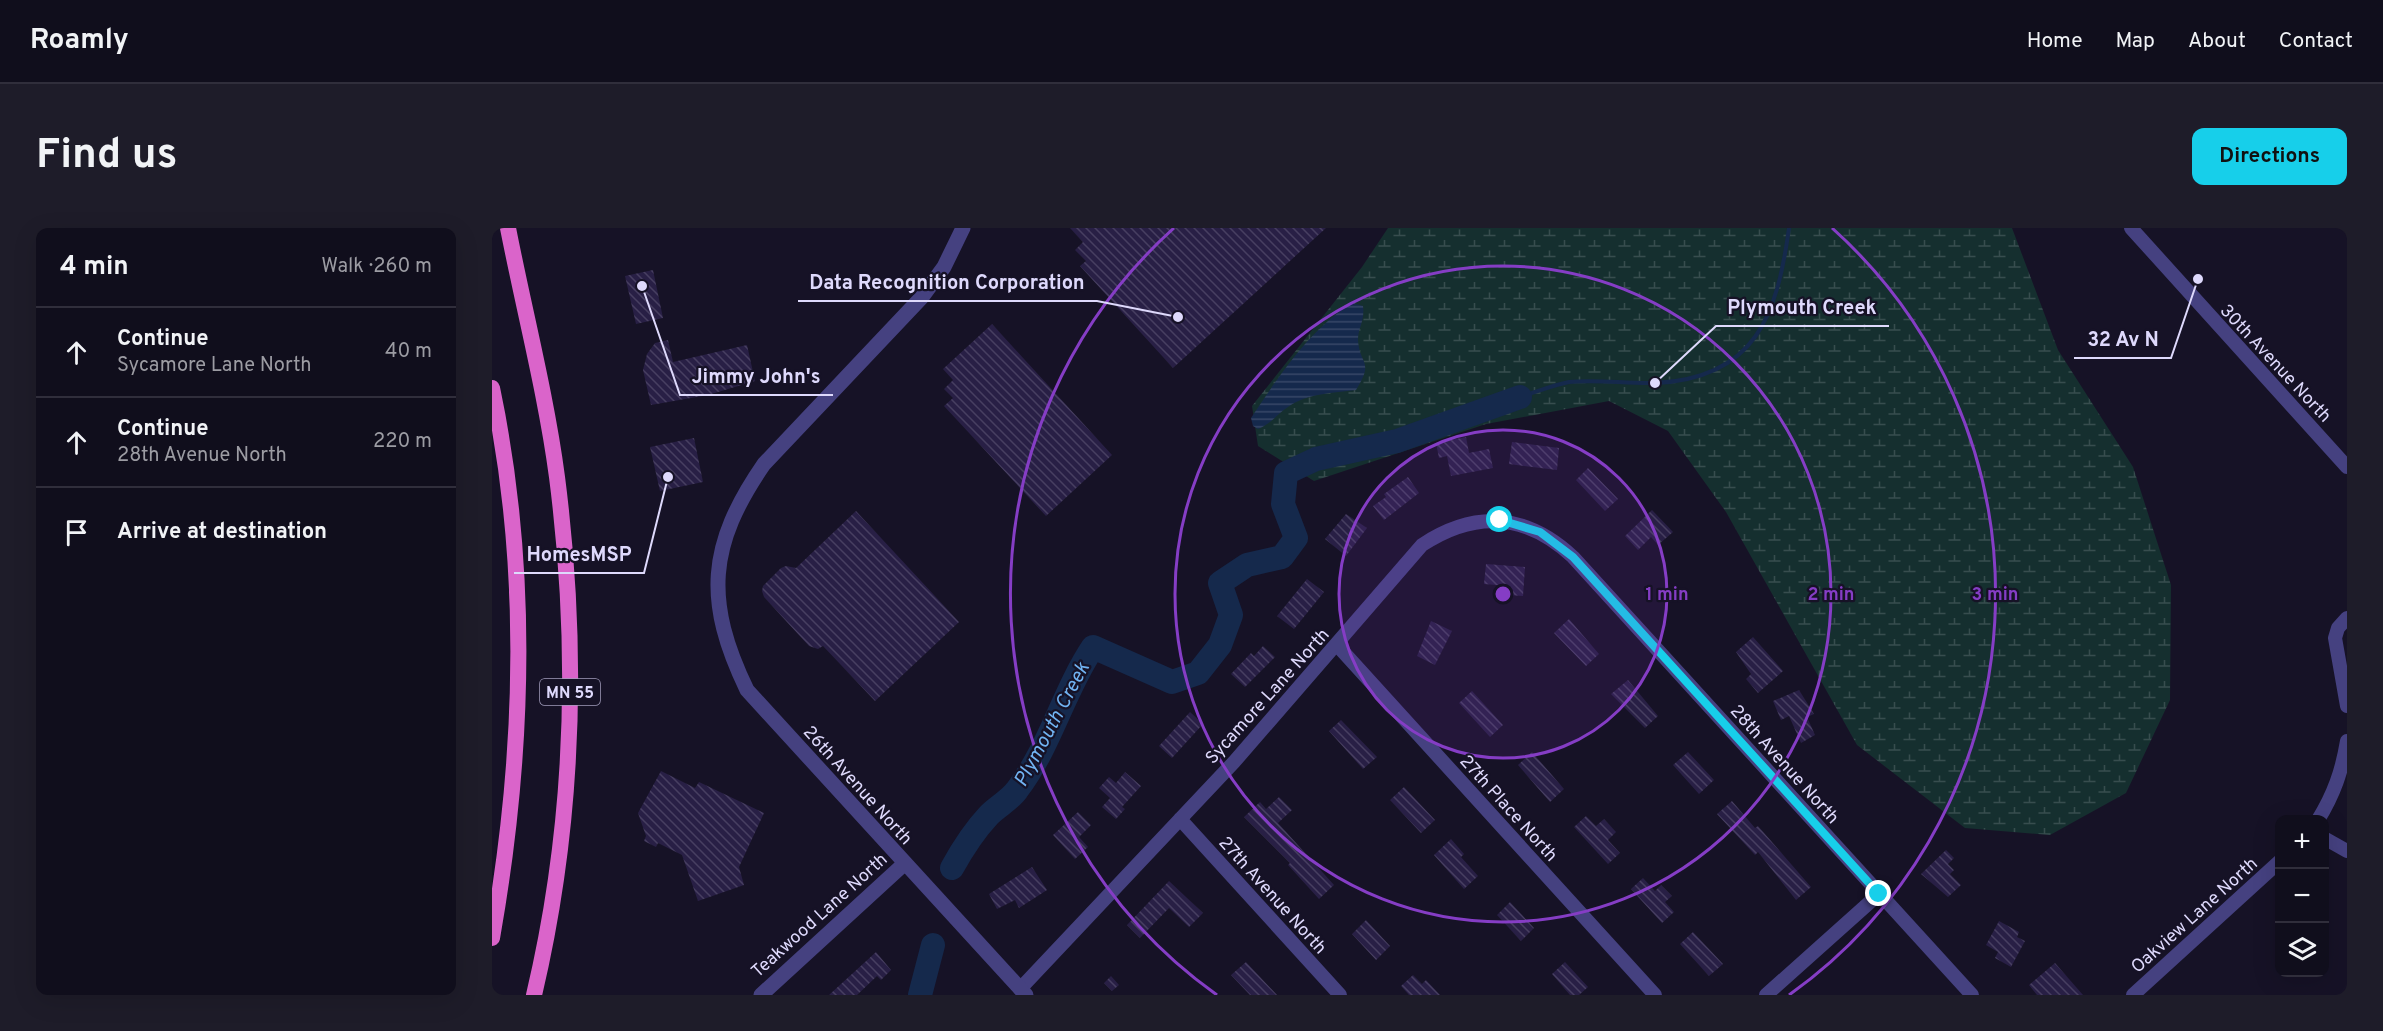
<!DOCTYPE html>
<meta charset="utf-8">
<style>
:root{--surface:#100e1c;--page:#1e1c29;--text:#f1f3f6;--muted:#9c9ca3;--line:#302e3b;--accent:#17cfea}
body{margin:0;font-family:Overpass,sans-serif;background:var(--page);color:var(--text)}
.controls{position:absolute;right:18px;bottom:18px;display:grid;overflow:hidden;border-radius:12px;box-shadow:0 6px 24px #0002}
.controls button{width:54px;height:54px;display:grid;place-items:center;padding:0;border:0;border-bottom:2px solid var(--line);background:var(--surface);color:var(--text);font:30px sans-serif}
.stop{position:absolute;width:18px;height:18px;margin:-14px;border:4px solid #17cfea;border-radius:50%;background:#fff}
.stop.end{background:#17cfea;border-color:#fff;box-shadow:0 2px 6px #0008}
.list{margin:0;padding:0;list-style:none}
h2{display:flex;justify-content:space-between;align-items:center;height:78px;margin:0;padding:0 24px;font-size:26px}
h2 small{font-size:20px;font-weight:400;color:var(--muted)}
.list li{display:grid;grid-template-columns:39px 1fr auto;gap:18px;align-items:center;box-sizing:border-box;height:90px;padding:0 24px;border-top:2px solid var(--line)}
.list b{display:block;font-size:22px;white-space:nowrap}
.list p{margin:0;font-size:20px;white-space:nowrap;color:var(--muted)}
.list em{font-size:20px;font-style:normal;color:var(--muted)}
.icon{flex:none;width:33px;height:33px;fill:none;stroke:currentColor;stroke-width:2;stroke-linecap:round;stroke-linejoin:round}
.map{position:relative;flex:none;width:1855px;height:767px;overflow:hidden;border-radius:12px}
header{display:flex;align-items:center;gap:36px;box-sizing:border-box;height:84px;padding:0 30px;background:var(--surface);border-bottom:2px solid var(--line)}
header strong{font-size:28px}
nav{display:flex;gap:33px;margin-inline-start:auto;font-size:21px}
.intro{display:flex;align-items:center;justify-content:space-between;box-sizing:border-box;height:144px;padding:0 36px}
h1{margin:0;font-size:42px}
.button{padding:15px 27px;border-radius:12px;background:var(--accent);color:#111;font-size:21px;font-weight:700}
main{display:flex;gap:36px;padding:0 36px}
aside{flex:1;background:var(--surface);border-radius:12px;box-shadow:0 6px 24px #0002}
.map>svg:first-child{display:block}
</style>
<header>
<strong>Roamly</strong>
<nav><a>Home</a><a>Map</a><a>About</a><a>Contact</a></nav>
</header>
<div class="intro"><h1>Find us</h1><a class="button">Directions</a></div>
<main>
<aside>
<h2>4 min<small>Walk · 260 m</small></h2>
<ul class="list">
<li><svg class="icon" aria-label="ahead" viewBox="0 0 24 24"><path d="M12 20V5M6 11l6-6 6 6"/></svg><div><b>Continue</b><p>Sycamore Lane North</p></div><em>40 m</em></li>
<li><svg class="icon" aria-label="ahead" viewBox="0 0 24 24"><path d="M12 20V5M6 11l6-6 6 6"/></svg><div><b>Continue</b><p>28th Avenue North</p></div><em>220 m</em></li>
<li><svg class="icon" aria-label="arrive" viewBox="0 0 24 24"><path d="M6 21V4h12l-3 4 3 4H6"/></svg><div><b>Arrive at destination</b></div></li>
</ul>
</aside>
<div class="map">
<svg width="1855" height="767" viewBox="0 0 1855 767">
<defs>
<pattern id="wetland-marsh" width="20" height="14" patternUnits="userSpaceOnUse" patternTransform="scale(1.5)"><rect width="20" height="14" fill="#152f2f"/><path d="M1 5h8M5 5V1M11 12h8M15 12V8" fill="none" stroke="#374d4e"/></pattern>
<pattern id="water-rules" width="6" height="5" patternUnits="userSpaceOnUse" patternTransform="scale(1.5)"><rect width="6" height="5" fill="#15294c"/><path d="M0 2.5h6" fill="none" stroke="#374767"/></pattern>
<pattern id="building-back-hatch" width="6" height="6" patternUnits="userSpaceOnUse" patternTransform="scale(1.5)"><rect width="6" height="6" fill="#281f45"/><path d="M-1 5l2 2M0 0l6 6M5-1l2 2" fill="none" stroke="#473f61"/></pattern>
</defs>
<rect width="100%" height="100%" fill="#161226"/>
<path fill="url(#wetland-marsh)" d="M896 0H1520L1566 122 1641 239 1679 357 1678 472 1634 565 1558 607 1473 600 1365 517 1234 284 1176 203 1117 173 994 196 822 253 766 218 760 178 870 39Z"/>
<path fill="url(#water-rules)" d="M860 75 871 78C873 93 866 100 866 111 867 137 883 132 864 162 841 165 816 165 796 179 785 186 779 196 766 201L761 198 759 190C787 148 817 102 860 75Z"/>
<g fill="none" stroke-linecap="round" stroke-linejoin="round">
<path stroke="#15294c" stroke-width="4" d="M1028 169C1044 164 1061 157 1077 154 1105 151 1135 156 1164 155 1264 150 1285 87 1297 0"/>
<path stroke="#15294c" stroke-width="24" d="M460 640C471 620 482 603 497 587 506 578 518 572 525 562 558 519 571 464 601 419L680 454 706 445 728 417 739 387 728 355 755 337 790 329 804 310 791 276 794 245 824 231 905 213 1028 169
M428 767 441 717"/>
</g>
<path fill="url(#building-back-hatch)" d="M578 0H834L681 140 588 38 594 33 583 22 591 14Z
M161 42 171 90 144 96 133 48Z
M500 96 620 227 554 288 452 178 461 170 452 161 461 152 451 141Z
M176 112 181 134 255 117 263 153 216 167 159 177 151 142 155 126 163 115Z
M974 209 977 225 997 221 1001 240 959 248 955 228 947 230 944 215Z
M202 210 211 254 168 263 158 219Z
M1020 214 1067 220 1065 242 1017 236Z
M1096 240 1126 271 1113 283 1084 252Z
M916 249 927 265 892 292 881 278 894 269 892 266Z
M1160 282 1181 304 1166 317 1159 309 1146 322 1133 308Z
M364 283 467 394 383 473 331 418 326 421 317 418 272 369 270 363 271 358 289 340 294 338 304 340Z
M854 286 875 300 854 328 833 311Z
M994 336 1033 339 1031 368 1016 367 1017 358 992 356Z
M815 351 832 364 802 401 785 388Z
M1077 391 1107 426 1094 438 1062 405Z
M939 393 960 403 943 437 925 428Z
M1261 409 1291 443 1266 465 1254 451 1259 446 1244 424Z
M771 418 783 429 753 459 739 446 759 425 762 428Z
M1136 452 1166 488 1153 500 1119 466Z
M1307 462 1322 486 1315 489 1323 507 1309 515 1297 488 1289 492 1281 473Z
M980 463 1011 497 998 509 967 475Z
M698 484 711 496 680 530 667 518Z
M849 492 885 529 871 541 837 503Z
M1040 524 1072 561 1058 574 1026 537Z
M1196 524 1222 552 1207 566 1181 537Z
M169 543 203 560 207 554 272 585 247 639 252 657 206 673 190 627 166 615 164 619 152 613 154 608 146 585Z
M633 544 649 558 630 579 633 581 624 591 610 579 618 570 607 560 617 549 624 555Z
M912 559 943 592 929 605 898 572Z
M787 569 800 582 786 595 842 657 827 671 796 637 798 635 752 589 768 574 774 581Z
M1240 573 1263 600 1266 598 1319 659 1304 672 1266 624 1263 627 1225 586Z
M586 584 599 597 587 609 596 619 583 631 561 607Z
M1094 588 1104 598 1112 591 1124 604 1116 612 1128 625 1116 636 1082 599Z
M959 611 972 626 969 629 986 648 972 661 942 627Z
M1454 622 1462 630 1456 636 1462 642 1458 646 1469 657 1456 669 1429 646Z
M540 639 555 662 527 680 523 672 505 681 497 666Z
M1151 650 1163 663 1169 657 1180 668 1173 674 1182 684 1170 695 1139 661Z
M677 653 711 685 697 699 677 680 648 710 635 697Z
M1018 674 1042 700 1029 713 1005 687Z
M874 692 898 718 884 732 860 706Z
M1507 693 1527 704 1525 709 1533 713 1519 739 1503 730 1506 724 1494 717Z
M1201 704 1231 736 1217 748 1188 716Z
M384 724 399 742 389 752 385 748 365 767H337Z
M754 734 785 767H758L739 747Z
M1073 734 1096 759 1087 767H1078L1060 746Z
M1563 735 1591 767H1545L1537 757Z
M921 747 930 756 934 752 948 767H917L909 758Z
M619 748 627 757 620 763 612 755Z"/>
<g fill="none" stroke-linecap="round" stroke-linejoin="round">
<path stroke="#454180" stroke-width="14" d="M1639 0 1855 239
M1855 390 1846 400 1843 410 1855 478
M845 417 1163 767
M688 591 848 767
M1826 592C1842 566 1850 543 1855 513
M1832 610 1855 623
M528 761 742 534 930 317C983 282 1034 285 1081 329L1480 767
M1274 767 1387 666
M1641 767 1788 633"/>
<path stroke="#454180" stroke-width="15" d="M471 0 452 39 430 69 272 236C216 317 212 373 255 462L534 767
M269 767 412 636"/>
<path stroke="#da64ca" stroke-width="16" d="M16 0C32 82 54 166 65 249 87 421 82 598 42 767
M0 160C38 341 32 529 0 710"/>
</g>
<g fill="none" stroke-linecap="round" stroke-linejoin="round">
<path stroke="#17cfea" stroke-width="8" d="M1008 292 1048 304 1081 329 1387 666"/>
</g>
<circle cx="1011" cy="366" r="164" fill="#853dc5" fill-opacity=".12"/>
<g fill="none" stroke="#853dc5" stroke-width="3">
<circle cx="1011" cy="366" r="164"/>
<circle cx="1011" cy="366" r="328"/>
<path d="M725 767A492 492 0 0 1 682 0M1340 0A492 492 0 0 1 1297 767"/>
</g>
<g text-anchor="middle" stroke-width="4.5" stroke-linejoin="round" paint-order="stroke">
<rect fill="#161226" stroke="#a29dbc" stroke-width="1.5" x="48" y="451" width="60" height="26" rx="4.5"/>
<g font-size="16" font-weight="bold" fill="#ded9fc">
<text x="78" y="470">MN 55</text>
</g>
<g font-size="18" fill="#ded9fc" stroke="#161226">
<text transform="translate(1784 135) rotate(47)" y="6">30th Avenue North</text>
<text transform="translate(775 468) rotate(-48)" y="6">Sycamore Lane North</text>
<text transform="translate(1293 536) rotate(48)" y="6">28th Avenue North</text>
<text transform="translate(366 557) rotate(48)" y="6">26th Avenue North</text>
<text transform="translate(1017 580) rotate(48)" y="6">27th Place North</text>
<text transform="translate(781 667) rotate(48)" y="6">27th Avenue North</text>
<text transform="translate(327 687) rotate(-42)" y="6">Teakwood Lane North</text>
<text transform="translate(1702 687) rotate(-42)" y="6">Oakview Lane North</text>
</g>
<g font-size="20" font-style="italic" fill="#71b3f2" stroke="#161226">
<text transform="translate(559 496) rotate(-62)" y="7">Plymouth Creek</text>
</g>
</g>
<circle cx="1011" cy="366" r="9" fill="#853dc5" stroke="#161226" stroke-width="3"/>
<g font-size="18" text-anchor="middle" font-weight="bold" fill="#853dc5" stroke="#161226" stroke-width="4.5" stroke-linejoin="round" paint-order="stroke">
<text x="1175" y="372">1 min</text>
<text x="1339" y="372">2 min</text>
<text x="1503" y="372">3 min</text>
</g>
<path fill="none" stroke="#ded9fc" stroke-width="2" d="M686 89L605 73H306M1163 155L1224 98H1397M1706 51L1679 130H1582M150 58L188 167H341M176 249L152 345H22"/>
<g fill="#ded9fc" stroke="#161226" stroke-width="2">
<circle cx="686" cy="89" r="6"/>
<circle cx="1163" cy="155" r="6"/>
<circle cx="1706" cy="51" r="6"/>
<circle cx="150" cy="58" r="6"/>
<circle cx="176" cy="249" r="6"/>
</g>
<g font-size="20" text-anchor="middle" font-weight="bold" fill="#ded9fc" stroke="#161226" stroke-width="4.5" stroke-linejoin="round" paint-order="stroke">
<text x="455" y="61">Data Recognition Corporation</text>
<text x="1310" y="86">Plymouth Creek</text>
<text x="1631" y="118">32 Av N</text>
<text x="264" y="155">Jimmy John's</text>
<text x="87" y="333">HomesMSP</text>
</g>
</svg>
<div class="controls">
<button>+</button>
<button>−</button>
<button><svg class="icon" aria-label="layers" viewBox="0 0 24 24"><path d="M12 4l9 5-9 5-9-5zM3 14l9 5 9-5"/></svg></button>
</div>
<div class="stop" style="left:1008px;top:292px"></div>
<div class="stop end" style="left:1387px;top:666px"></div>
</div>
</main>
